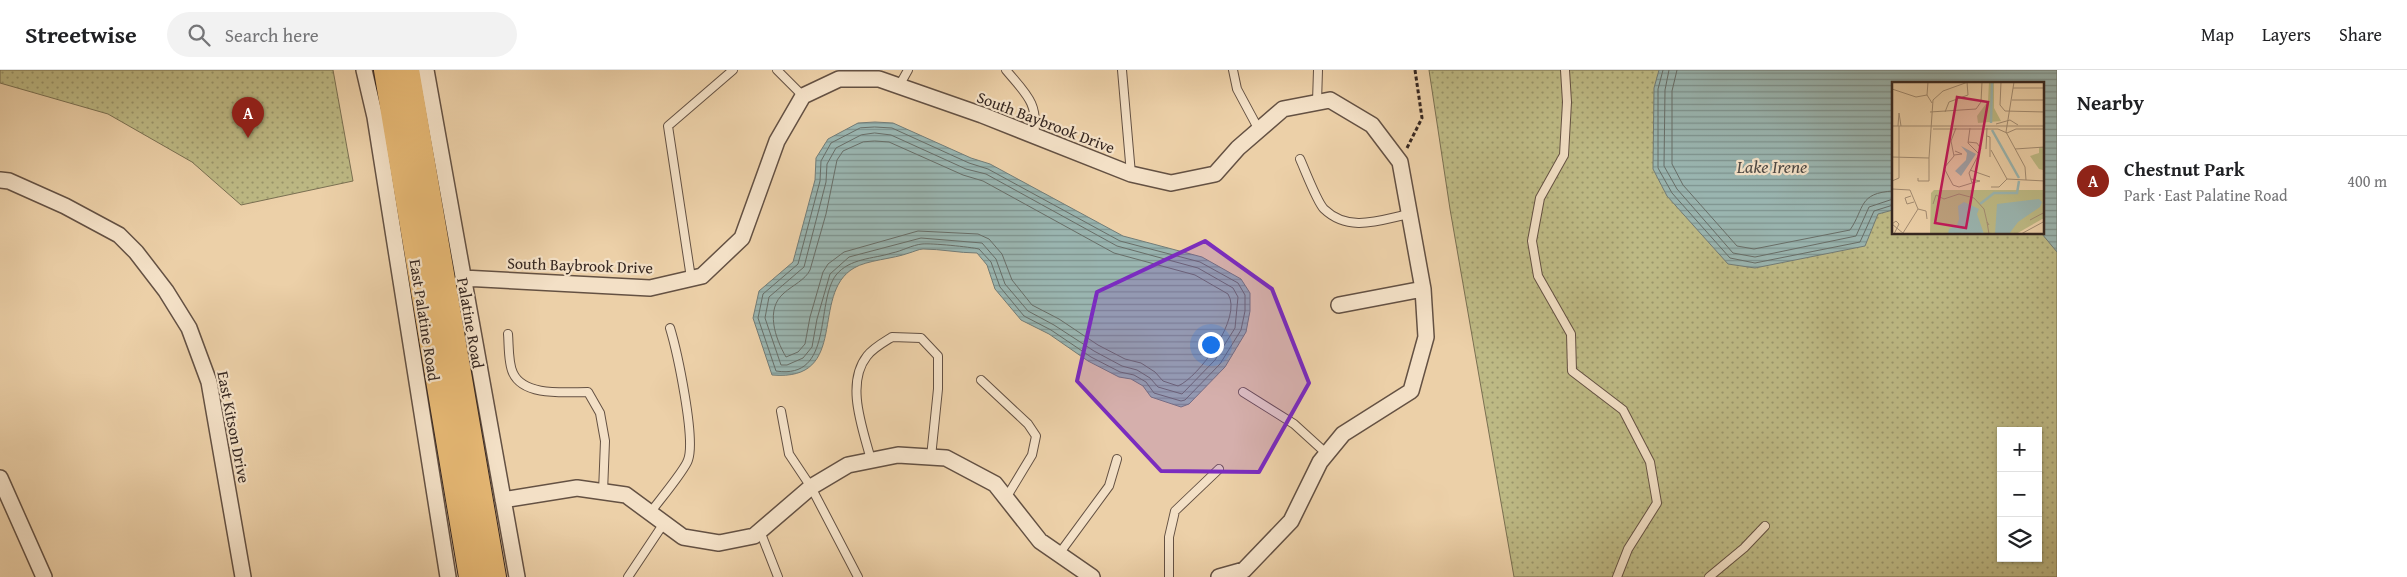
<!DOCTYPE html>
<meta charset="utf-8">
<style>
:root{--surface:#fff;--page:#f2f2f2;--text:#202124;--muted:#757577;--line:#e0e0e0;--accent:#8f2418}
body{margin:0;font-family:"Gentium Book Plus",serif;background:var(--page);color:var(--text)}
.controls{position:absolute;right:15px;bottom:15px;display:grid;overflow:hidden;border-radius:0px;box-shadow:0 1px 4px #0004}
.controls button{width:45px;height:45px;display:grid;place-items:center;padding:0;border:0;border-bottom:1px solid var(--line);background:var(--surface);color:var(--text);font:25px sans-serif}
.you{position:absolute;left:1210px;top:274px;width:18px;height:18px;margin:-12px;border:4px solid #fff;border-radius:50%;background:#1a73e8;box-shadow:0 0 0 8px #1a73e833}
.badge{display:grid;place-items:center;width:32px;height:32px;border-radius:50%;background:var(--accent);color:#fff;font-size:16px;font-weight:700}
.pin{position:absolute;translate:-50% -41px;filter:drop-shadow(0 1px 2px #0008)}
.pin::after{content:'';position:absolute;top:26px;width:18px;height:15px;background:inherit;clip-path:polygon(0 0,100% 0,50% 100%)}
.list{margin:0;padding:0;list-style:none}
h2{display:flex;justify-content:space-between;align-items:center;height:65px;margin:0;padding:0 20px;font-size:21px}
h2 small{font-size:16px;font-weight:400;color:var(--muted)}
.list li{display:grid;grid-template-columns:32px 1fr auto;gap:15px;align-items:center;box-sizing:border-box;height:90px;padding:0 20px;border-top:1px solid var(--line)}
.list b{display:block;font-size:19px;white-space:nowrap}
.list p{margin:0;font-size:16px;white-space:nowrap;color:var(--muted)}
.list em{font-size:16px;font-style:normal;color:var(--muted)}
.icon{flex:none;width:28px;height:28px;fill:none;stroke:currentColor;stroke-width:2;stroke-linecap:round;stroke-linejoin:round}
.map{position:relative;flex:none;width:2057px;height:507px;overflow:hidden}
header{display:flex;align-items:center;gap:30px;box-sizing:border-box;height:70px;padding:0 25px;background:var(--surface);border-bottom:1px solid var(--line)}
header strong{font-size:24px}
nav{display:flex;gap:28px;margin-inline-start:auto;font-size:18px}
.search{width:350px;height:45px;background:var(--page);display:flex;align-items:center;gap:12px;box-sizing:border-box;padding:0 18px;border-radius:28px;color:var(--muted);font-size:19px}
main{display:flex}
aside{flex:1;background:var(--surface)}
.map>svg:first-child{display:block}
</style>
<header>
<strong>Streetwise</strong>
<div class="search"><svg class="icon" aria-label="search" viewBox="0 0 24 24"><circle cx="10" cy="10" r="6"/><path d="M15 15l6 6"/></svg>Search here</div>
<nav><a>Map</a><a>Layers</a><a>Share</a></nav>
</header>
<main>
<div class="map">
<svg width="2057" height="507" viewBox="0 0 2057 507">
<defs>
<pattern id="grass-dots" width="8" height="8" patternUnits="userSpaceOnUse" patternTransform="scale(1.25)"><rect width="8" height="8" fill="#bdb984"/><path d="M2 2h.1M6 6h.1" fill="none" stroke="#9a966c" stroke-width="1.8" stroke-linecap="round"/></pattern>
<pattern id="water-rules" width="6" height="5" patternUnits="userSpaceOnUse" patternTransform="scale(1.25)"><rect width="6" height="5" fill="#9ab5b0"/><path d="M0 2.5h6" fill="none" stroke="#7e938f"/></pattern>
</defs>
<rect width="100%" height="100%" fill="#ecd0a8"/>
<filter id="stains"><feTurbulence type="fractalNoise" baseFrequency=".004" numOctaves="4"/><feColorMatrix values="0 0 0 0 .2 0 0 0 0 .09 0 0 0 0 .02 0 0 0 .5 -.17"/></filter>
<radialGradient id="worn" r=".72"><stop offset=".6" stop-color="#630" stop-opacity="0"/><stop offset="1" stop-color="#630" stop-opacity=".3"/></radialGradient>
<path fill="url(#grass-dots)" stroke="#7a7052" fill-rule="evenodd" d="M0 0H333L353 111 241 135 192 92 108 44 0 13Z
M1429 0H2057V507H1514L1450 139ZM1893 14H2043V164H1893ZM2001 361H2038V488H2001Z"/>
<path fill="url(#water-rules)" stroke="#727c77" d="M1659 0H2057V182L2042 164H2043V14H1893V140L1878 144 1865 176 1755 198 1728 194 1667 126 1653 99 1654 18Z
M875 52 893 53 971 88 990 94 1123 166 1202 187 1241 209 1250 223V241L1246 262 1225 297 1189 334 1181 337 1151 327 1143 316 1131 309 1119 307 1088 291 1049 264 1021 250 995 219 987 195 977 183C959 183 941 179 923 179 919 179 913 182 909 183 893 189 867 190 854 198 809 224 851 312 772 305L753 248 759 221 793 192 815 110 816 88 828 69 858 53Z"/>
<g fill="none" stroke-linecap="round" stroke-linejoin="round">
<path stroke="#686e68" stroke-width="1" d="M1663 0 1658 19V98L1672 123 1730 188 1755 193 1860 172 1874 141 1893 135
M1669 0 1665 20 1664 96 1677 119 1733 183 1755 187 1856 166 1869 137 1893 129
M1677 0 1672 21V94L1683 115 1737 176 1754 179 1850 160C1865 138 1858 123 1893 121
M875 57 892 58 969 93 988 99 1120 171 1200 192 1238 213 1245 225V241L1241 260 1220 294 1185 330 1181 331 1154 323 1146 312 1134 305 1120 302 1091 287 1051 260 1024 246 1000 217 991 192 979 179C970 177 932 173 922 174 912 175 902 181 892 183 873 189 850 188 836 205 815 233 834 310 776 301L758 248 763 224 798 194 820 111 821 91 831 73 860 58Z
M875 63 891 65 966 99 986 104 1117 176 1198 198 1233 218 1238 227 1235 258 1215 290 1182 324 1158 317 1150 308 1137 300 1122 296 1094 281 1054 255 1028 241 1005 214 996 189 982 173 921 168 849 187 830 204 817 249 812 277 803 288 787 295H781L765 248 769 227 804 197 826 112 827 94 836 78 861 65Z
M875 71 889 72 963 105 983 111 1114 183 1195 205 1228 224C1243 247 1199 307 1178 316L1163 311 1155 302 1141 293 1125 289 1098 275 1059 249 1032 235 1012 210 1002 184 989 169 978 164 918 161 844 182 828 194 823 202 810 247 805 274 798 282 786 287C775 268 765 239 784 223 793 215 805 210 810 200L826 144 837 90 843 81 863 72Z"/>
<defs>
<path id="lane" d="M777 0 803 26
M1006 0C1026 24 1039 33 1034 66
M1122 0 1131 104
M1233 0 1237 19 1259 60
M1565 0 1567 32 1564 85 1540 128 1532 171 1538 206 1571 264 1572 301 1623 340 1650 392 1657 433 1628 479 1617 507
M899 16 908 0
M1317 32 1318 0
M1300 89C1305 100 1317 132 1324 139 1349 163 1380 150 1409 144
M691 208 668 56 733 0
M508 264C509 275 508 293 513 303 524 327 566 322 588 322L600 343 605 371 603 422
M981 310 1028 354 1036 366 1032 385 1006 428
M1243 322 1294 354 1327 384
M781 341 789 384 811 417 858 507
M871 390C863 359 845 314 867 286 873 278 884 272 892 267L921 268 938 286V319L931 387
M650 443C658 432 685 400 688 390 696 369 677 281 670 258
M760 461 778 507
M1059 484 1109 416 1117 389
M628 507 664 453
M1169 507V467L1175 441 1219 399
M1709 507 1744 478 1765 456"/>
<path id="street" d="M364 0 375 47 448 507
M426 0 517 507
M0 110 9 111 65 136 119 165 136 182 166 221 189 258 209 312 243 507
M463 208 650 218 702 206 742 168 777 71 803 26 839 9H879L982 45 1131 104 1171 113 1215 104 1238 78 1283 39 1330 30 1372 55 1400 92 1423 219 1426 267 1411 321 1343 364 1320 392 1291 451 1244 500 1219 507
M1339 235 1423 219
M0 408 44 507
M503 430 577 418 626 425 683 467 719 473 754 466 811 417 848 395 898 385 946 388 995 414 1040 471 1092 507"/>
<path id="primary" d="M386 0 471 507
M407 0 494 507"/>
</defs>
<use href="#lane" stroke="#645143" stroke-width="10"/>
<use href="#street" stroke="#645143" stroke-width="18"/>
<use href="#primary" stroke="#362721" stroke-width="26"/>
<path stroke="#362721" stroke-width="3" stroke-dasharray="4 2.5" stroke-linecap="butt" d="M1407 78 1422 48 1415 0"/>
<use href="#lane" stroke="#f3e0c6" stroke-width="8"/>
<use href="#street" stroke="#f3e0c6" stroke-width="15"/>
<use href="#primary" stroke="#e6b874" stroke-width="24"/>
</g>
<path fill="#7b2cbf" fill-opacity="0.2" stroke="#7b2cbf" stroke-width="4" stroke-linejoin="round" d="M1205 171 1272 219 1309 313 1259 402 1161 401 1077 311 1097 222Z"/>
<g text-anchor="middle" stroke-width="4.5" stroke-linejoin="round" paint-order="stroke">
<g font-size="16" fill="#362721" stroke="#f3e0c6">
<text transform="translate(1046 52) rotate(21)" y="6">South Baybrook Drive</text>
<text transform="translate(580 195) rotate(2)" y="6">South Baybrook Drive</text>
<text transform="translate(425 250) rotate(81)" y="6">East Palatine Road</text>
<text transform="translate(471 253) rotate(80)" y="6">Palatine Road</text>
<text transform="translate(234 357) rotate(79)" y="6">East Kitson Drive</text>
</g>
<g font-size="18" font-style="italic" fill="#4f4a45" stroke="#f3e0c6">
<text x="1772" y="103">Lake Irene</text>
</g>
</g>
<g transform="translate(1892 12)">
<rect width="152" height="152" fill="#ecd0a8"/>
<path d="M97 0H102V26L109 39 86 41 85 34 96 19ZM147 65H152L151 88 147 87 138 74 147 71ZM42 108H152V136L124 152H38L39 111Z" fill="#bdb984"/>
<path d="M69 64 84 72 69 94 63 89 74 78 75 71ZM147 117 150 120 148 125 126 140 117 152H103L105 122ZM72 120 87 127 85 132 92 152H56L57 147 65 143 67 137 66 124Z" fill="#9ab5b0"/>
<path fill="none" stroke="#9ab5b0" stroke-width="2.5" d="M99 41 100 0M100 48 127 96M88 122 102 111H125L127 99"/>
<path fill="none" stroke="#a38c72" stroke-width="1" d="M36 0 35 13 40 21M109 0 108 23 113 29 153 30M122 0 114 50 133 85 134 98M121 6H153M0 7 24 15 35 13M120 18H153M38 30 84 27 89 20 90 0M53 30 57 20 76 13 75 0M104 42 118 38 126 43M0 44H153M6 44 7 31 9 44M64 46 59 59 62 74 52 86 61 103 67 105 80 101 77 91 87 72 76 61 78 46M41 47H106L115 51M115 51 124 47H153M95 54 98 55V75M76 60 85 61 89 67M94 67 95 46M123 67 153 65M99 68 115 97M62 73 70 72 63 69M0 75 37 76V99H26V96M37 76 41 18 51 9 76 0M78 88 98 95M79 97 88 99 80 101M0 99 7 96V44M99 105H107L115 97 153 99M0 107 18 108 26 127 11 151M19 114 13 116 15 122 22 120M41 122 44 113 52 117 67 112 82 116 92 127 95 140M26 127 34 129 35 137M138 138 153 130M0 142 4 139 7 142 2 152M0 142 12 152M97 143 95 140 97 152M129 152 153 139"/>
<path fill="#c2185b" fill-opacity="0.15" stroke="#c2185b" stroke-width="2.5" d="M65 15 96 20 74 146 43 141Z"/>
<rect width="152" height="152" fill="none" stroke="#362721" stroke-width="2.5"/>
</g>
<rect width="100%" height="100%" filter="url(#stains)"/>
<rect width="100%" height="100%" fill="url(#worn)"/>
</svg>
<div class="controls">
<button>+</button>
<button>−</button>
<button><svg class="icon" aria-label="layers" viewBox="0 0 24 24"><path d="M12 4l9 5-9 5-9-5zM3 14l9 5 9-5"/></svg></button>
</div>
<div class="you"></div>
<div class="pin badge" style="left:248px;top:68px">A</div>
</div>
<aside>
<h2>Nearby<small></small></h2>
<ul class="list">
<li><span class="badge">A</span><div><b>Chestnut Park</b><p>Park · East Palatine Road</p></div><em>400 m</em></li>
</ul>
</aside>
</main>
